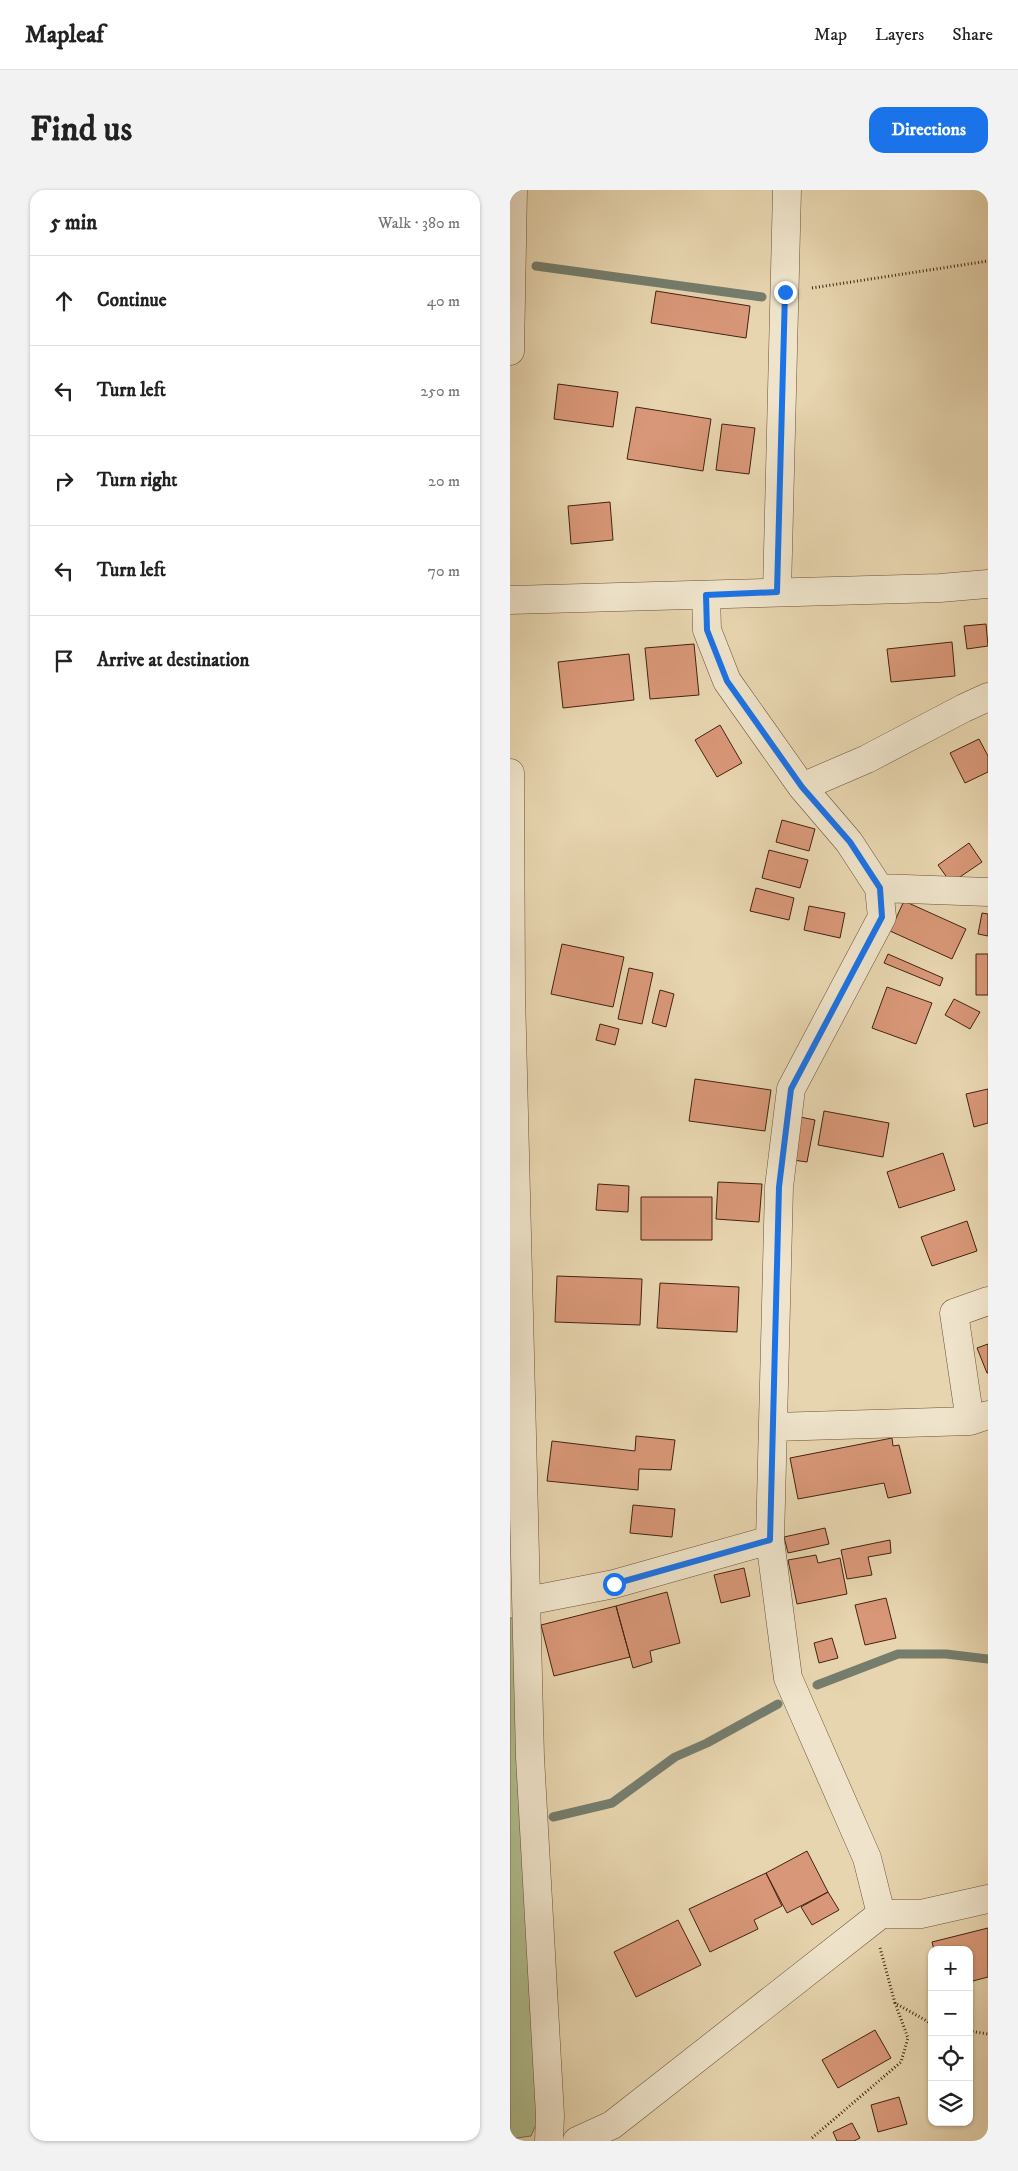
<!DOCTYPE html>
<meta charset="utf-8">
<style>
:root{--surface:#fff;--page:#f2f2f2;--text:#222;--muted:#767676;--line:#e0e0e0;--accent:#1a73e8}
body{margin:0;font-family:"IM FELL DW Pica",serif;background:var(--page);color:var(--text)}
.controls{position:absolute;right:15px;bottom:15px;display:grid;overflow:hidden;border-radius:10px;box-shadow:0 1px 4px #0004}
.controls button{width:45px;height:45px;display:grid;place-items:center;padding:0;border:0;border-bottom:1px solid var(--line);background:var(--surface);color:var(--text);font:25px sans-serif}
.stop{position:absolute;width:15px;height:15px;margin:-11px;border:4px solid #1a73e8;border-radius:50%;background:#fff}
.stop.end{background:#1a73e8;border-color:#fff;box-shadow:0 1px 5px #0008}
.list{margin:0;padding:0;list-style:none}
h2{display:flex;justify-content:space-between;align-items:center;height:65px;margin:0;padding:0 20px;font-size:21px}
h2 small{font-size:16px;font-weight:400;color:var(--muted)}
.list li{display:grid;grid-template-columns:32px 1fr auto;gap:15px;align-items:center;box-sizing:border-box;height:90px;padding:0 20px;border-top:1px solid var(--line)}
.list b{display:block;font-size:19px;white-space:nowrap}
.list em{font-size:16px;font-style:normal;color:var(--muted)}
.icon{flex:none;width:28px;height:28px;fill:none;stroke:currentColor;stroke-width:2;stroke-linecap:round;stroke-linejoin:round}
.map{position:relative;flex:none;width:478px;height:1951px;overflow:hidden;border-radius:15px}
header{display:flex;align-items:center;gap:30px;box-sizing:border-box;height:70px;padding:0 25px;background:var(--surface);border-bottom:1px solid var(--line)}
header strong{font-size:24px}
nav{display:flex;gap:28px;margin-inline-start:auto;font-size:18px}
.intro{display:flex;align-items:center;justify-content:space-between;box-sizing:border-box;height:120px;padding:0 30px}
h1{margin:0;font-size:35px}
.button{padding:12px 22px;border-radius:15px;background:var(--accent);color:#fff;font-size:18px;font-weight:700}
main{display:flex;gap:30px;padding:0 30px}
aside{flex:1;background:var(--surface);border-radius:15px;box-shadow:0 1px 4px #0004}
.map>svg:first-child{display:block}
</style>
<header>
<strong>Mapleaf</strong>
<nav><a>Map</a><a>Layers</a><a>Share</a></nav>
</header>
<div class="intro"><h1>Find us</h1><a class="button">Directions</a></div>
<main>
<aside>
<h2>5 min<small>Walk · 380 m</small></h2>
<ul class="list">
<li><svg class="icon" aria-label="ahead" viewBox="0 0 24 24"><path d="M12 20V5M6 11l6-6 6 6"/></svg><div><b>Continue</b></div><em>40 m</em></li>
<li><svg class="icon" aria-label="left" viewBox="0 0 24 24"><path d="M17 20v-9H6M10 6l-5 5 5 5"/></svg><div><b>Turn left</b></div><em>250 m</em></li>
<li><svg class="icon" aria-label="right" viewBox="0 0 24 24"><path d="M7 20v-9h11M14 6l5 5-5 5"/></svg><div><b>Turn right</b></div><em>20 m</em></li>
<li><svg class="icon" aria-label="left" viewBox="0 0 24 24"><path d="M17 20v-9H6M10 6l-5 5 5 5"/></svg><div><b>Turn left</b></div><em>70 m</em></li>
<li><svg class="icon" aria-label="arrive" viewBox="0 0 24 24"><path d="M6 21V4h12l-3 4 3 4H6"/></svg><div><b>Arrive at destination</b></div></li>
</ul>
</aside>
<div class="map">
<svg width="478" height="1951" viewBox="0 0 478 1951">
<rect width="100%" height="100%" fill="#e7d5af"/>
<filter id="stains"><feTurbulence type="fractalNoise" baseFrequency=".004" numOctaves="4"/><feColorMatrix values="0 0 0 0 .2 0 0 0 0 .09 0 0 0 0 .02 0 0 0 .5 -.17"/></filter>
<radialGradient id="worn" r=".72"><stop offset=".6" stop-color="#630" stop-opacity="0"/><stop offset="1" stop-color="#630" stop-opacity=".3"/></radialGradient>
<path fill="#b0be8f" stroke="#7a704f" d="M0 1428H2L8 1437 28 1930 21 1946 0 1949Z"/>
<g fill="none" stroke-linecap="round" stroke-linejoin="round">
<path stroke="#757d6d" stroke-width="9" d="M26 76 252 107
M307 1495 388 1464H436L478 1469
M43 1627 102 1613 165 1567 197 1553 268 1514"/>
</g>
<path fill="#d89778" stroke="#43230f" d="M146 101 240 116 236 148 141 133Z
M48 194 108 202 103 237 44 229Z
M126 217 201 229 193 281 117 269Z
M212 234 245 238 239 284 206 280Z
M100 312 103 350 61 354 58 316Z
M476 434 478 456 457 459 454 436Z
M442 452 445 486 381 492 377 459Z
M184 454 189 505 140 509 135 458Z
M119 464 124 510 53 518 48 472Z
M210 535 232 573 207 587 185 550Z
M469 549 478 566V582L455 593 440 563Z
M272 630 305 639 299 661 266 652Z
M459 653 472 672 441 693 428 675Z
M259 660 298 670 290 698 252 688Z
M246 698 284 708 279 730 240 721Z
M394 711 456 739 442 769 380 741Z
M299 716 335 723 330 748 294 740Z
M472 723 478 724V746L468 744Z
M52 754 114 767 103 817 41 804Z
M378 764 433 788 430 796 374 773Z
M466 764H478V805H466Z
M119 778 143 783 132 834 108 829Z
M377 797 422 813 406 854 362 838Z
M150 800 164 804 156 837 142 833Z
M444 809 470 822 460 839 435 825Z
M90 834 109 839 105 855 86 850Z
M185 889 261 900 255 941 179 931Z
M478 899V933L464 937 456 904Z
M314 921 379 933 373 967 308 955Z
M290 927 305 930 297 972 283 970Z
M433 963 445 1000 389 1018 377 982Z
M208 992 252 994 249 1032 206 1029Z
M88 994 119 996 118 1022 86 1020Z
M131 1007H202V1050H131Z
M457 1031 467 1061 422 1076 411 1047Z
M47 1086 132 1089 130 1135 45 1132Z
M150 1093 229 1097 227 1142 147 1138Z
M478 1154V1183H477L467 1158Z
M126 1246 165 1250 161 1280 129 1279 128 1300 37 1291 42 1251 125 1261Z
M382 1248 383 1256 389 1255 401 1303 378 1308 374 1293 288 1309 280 1268Z
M123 1315 165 1319 162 1347 120 1343Z
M315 1338 319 1354 278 1363 274 1347Z
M380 1350 381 1363 358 1367 362 1385 337 1389 331 1360Z
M306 1365 308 1373 330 1368 337 1404 287 1414 278 1370Z
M234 1378 240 1406 211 1413 204 1385Z
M157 1402 170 1453 140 1461 142 1472 123 1478 106 1416Z
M376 1408 386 1448 355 1455 345 1415Z
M106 1416 120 1467 44 1486 31 1435Z
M322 1448 328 1468 309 1473 304 1453Z
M297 1661 318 1702 277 1723 256 1683Z
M256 1683 272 1716 244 1730 248 1739 200 1762 179 1719Z
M318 1702 329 1720 302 1735 291 1717Z
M168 1730 191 1775 126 1807 104 1762Z
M478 1738V1787L459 1792V1760H424L422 1752Z
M365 1840 381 1868 328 1898 312 1870Z
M389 1907 397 1934 368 1942 361 1915Z
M342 1933 350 1948 344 1951H327L323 1942Z"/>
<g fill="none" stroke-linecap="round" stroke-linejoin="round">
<defs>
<path id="minor" d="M0 161 3 0
M267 402 277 0
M0 583 1 804 20 1567 40 1925 39 1951
M292 597 357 569 454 518 478 507
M369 698 478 702
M460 1231 444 1123 478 1111
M264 1237 460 1231 478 1225
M17 1411 104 1394 260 1350
M371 1724H411L478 1709
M67 1951 102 1935 371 1724 357 1668 278 1488 260 1350 269 997 281 899 372 727 369 698 339 652 292 597 217 491 197 440 196 405"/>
<path id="tertiary" d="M0 410 430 398 478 394"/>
</defs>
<use href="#minor" stroke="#6c5037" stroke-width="29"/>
<use href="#tertiary" stroke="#6c5037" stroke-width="29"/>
<path stroke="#43230f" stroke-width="3" stroke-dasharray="1 2.5" stroke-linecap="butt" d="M302 98 478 71
M370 1758 385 1813 422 1834
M459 1841 478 1844
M302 1948 391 1872 398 1848 385 1813"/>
<use href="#minor" stroke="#efe4cb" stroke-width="28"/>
<use href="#tertiary" stroke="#efe4cb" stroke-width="28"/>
</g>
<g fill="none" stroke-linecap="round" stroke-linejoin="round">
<path stroke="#1a73e8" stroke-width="6" d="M104 1394 260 1350 269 997 281 899 372 727 370 698 340 652 292 597 217 491 197 440 196 405 267 402 275 102"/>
</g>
<rect width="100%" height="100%" filter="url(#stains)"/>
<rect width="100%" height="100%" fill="url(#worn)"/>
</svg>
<div class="controls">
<button>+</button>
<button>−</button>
<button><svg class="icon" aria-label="locate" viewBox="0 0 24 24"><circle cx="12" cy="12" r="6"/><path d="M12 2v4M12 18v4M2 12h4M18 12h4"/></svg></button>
<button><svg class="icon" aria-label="layers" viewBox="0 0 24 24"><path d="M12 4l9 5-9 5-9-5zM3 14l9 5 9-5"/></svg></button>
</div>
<div class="stop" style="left:104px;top:1394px"></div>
<div class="stop end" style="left:275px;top:102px"></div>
</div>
</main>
